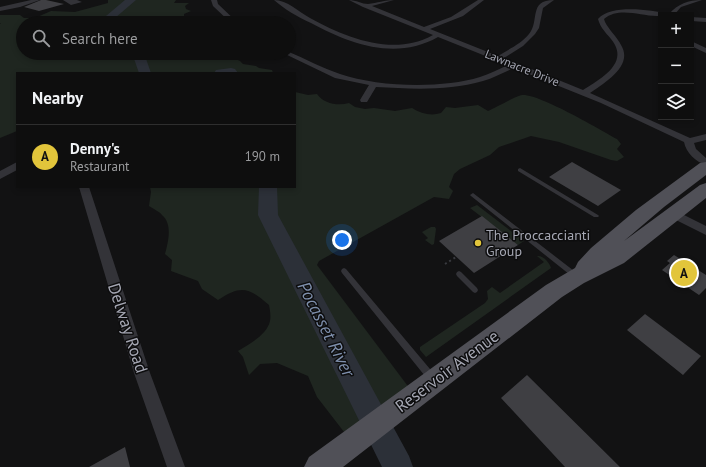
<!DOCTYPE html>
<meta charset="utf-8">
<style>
:root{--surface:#0e0e0e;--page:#1c1c1c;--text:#f1f3f6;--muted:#9b9c9e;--line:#2e2e2e;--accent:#e2c53b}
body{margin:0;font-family:"PT Sans",sans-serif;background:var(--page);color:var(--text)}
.controls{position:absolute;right:12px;top:12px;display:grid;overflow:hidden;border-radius:0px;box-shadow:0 2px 6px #0003}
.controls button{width:36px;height:36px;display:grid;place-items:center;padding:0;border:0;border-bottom:1px solid var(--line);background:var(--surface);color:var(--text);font:20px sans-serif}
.you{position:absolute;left:342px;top:240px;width:14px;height:14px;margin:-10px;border:3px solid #fff;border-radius:50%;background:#1a73e8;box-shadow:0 0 0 6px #1a73e833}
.badge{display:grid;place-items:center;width:26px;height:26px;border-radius:50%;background:var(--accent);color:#111;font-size:13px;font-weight:700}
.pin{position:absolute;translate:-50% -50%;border:2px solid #fff;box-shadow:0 1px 4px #0006}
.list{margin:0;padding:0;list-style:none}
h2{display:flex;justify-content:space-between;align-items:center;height:52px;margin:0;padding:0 16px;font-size:17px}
h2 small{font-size:13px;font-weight:400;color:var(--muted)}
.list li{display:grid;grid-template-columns:26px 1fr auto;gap:12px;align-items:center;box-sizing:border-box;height:64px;padding:0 16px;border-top:1px solid var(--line)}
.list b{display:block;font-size:15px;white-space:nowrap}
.list p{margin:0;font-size:13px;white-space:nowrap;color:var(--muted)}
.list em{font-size:13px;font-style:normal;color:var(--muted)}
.icon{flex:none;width:22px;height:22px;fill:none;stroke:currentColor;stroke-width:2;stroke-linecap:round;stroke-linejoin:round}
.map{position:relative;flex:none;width:706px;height:467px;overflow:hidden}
.search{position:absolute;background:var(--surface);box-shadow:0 2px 6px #0003;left:16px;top:16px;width:280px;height:44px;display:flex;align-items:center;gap:10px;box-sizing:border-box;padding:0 14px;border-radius:22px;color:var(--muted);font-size:15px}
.panel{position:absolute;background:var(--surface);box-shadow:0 2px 6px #0003;left:16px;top:72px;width:280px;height:116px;border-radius:0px}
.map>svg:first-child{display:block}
</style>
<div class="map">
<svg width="706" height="467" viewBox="0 0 706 467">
<rect width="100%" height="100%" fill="#121213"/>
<path fill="#1f2620" d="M108 0H176L174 3H189L185 6 186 9 191 11 184 14V18L200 19 194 23H23V53H210L212 56 219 58 231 57 240 61 243 64 256 66 259 68 272 70 273 73H17V131L0 138V24H1L0 23V15H20L24 18H35L51 11 75 12 108 3Z
M295 92 308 95 317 94C324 104 338 106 349 103L355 107 365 109 374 108 395 111 412 108C421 114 432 116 441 113L446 107 455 108 478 105 488 111C495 108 516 96 522 95 538 93 601 130 617 139L621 144 617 149 624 157 617 161 611 160 559 142 531 136 499 147 490 155 460 169 454 174 449 187 453 191 449 199 434 197 319 261 317 265 410 389 351 441 317 397 308 376 277 363 260 364 249 375 243 357 238 351C249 344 267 335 270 321 271 316 270 310 269 305 249 288 242 284 218 300L202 289 198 281 171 271 172 260 165 254C168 243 173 224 162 215 159 211 153 209 149 206L151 192 150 187H295Z
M477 205 524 241 518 245 470 208Z
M431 227H435L436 229 434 244 432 245 425 240 428 238 422 232Z
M537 256C543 255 550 263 551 268L426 357 420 350V347L485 303 488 299 487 291 492 287 500 293 544 262Z"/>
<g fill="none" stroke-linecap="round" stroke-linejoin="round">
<path fill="#2c3038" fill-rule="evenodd" d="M125 0H136L115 18 120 23H109L104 18 106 16Z
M132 53H144L151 73H139Z
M231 68 235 69 238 73H214L216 70Z
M259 187H277L278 215 409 456 413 467H382L258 215Z"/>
</g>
<path fill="#3f3f43" d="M41 0H46L64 4 39 11 24 7Z
M572 162 621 190 598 206 549 177Z
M482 216 518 245 474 273 439 241Z
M674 255 706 275V288L699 295 662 270 670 263 667 261Z
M645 314 701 356 683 375 627 330Z
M527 375 620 467H565L501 398Z
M125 447 130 467H89Z"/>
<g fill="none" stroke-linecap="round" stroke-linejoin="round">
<path stroke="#393a3f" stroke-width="2" stroke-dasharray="2 3" stroke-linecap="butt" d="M445 264 456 257"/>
<path fill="#333338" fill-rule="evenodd" d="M520 168 598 215 599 216 598 217H594L518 171V169Z
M473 193 578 274 579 276 578 278 576 279 574 278 471 196 470 195Z
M344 268 346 269 435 375 436 378 435 381 432 382 429 381 342 273 341 271 342 269Z
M459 271 461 272 477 288 478 290 477 292 475 293 473 292 457 276 456 274 457 272Z"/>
<path fill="#333338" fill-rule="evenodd" d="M31 0H40L20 7 0 11V7Z
M63 0H77L82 2 71 5Z
M211 0H217L218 4 238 23H231L213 6Z
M274 0C287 0 299 12 310 18 346 38 394 57 433 35L363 7 349 0C356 0 362 4 368 4 377 3 385 0 394 0L372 6 424 27 451 17 478 0H484L463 16 430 29 498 56C509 49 521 44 529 34 540 21 528 0 554 0L543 8 539 28 535 34 523 46 504 58 583 90C597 81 626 66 615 45 611 37 602 31 599 22L598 19C612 4 650 10 669 14 678 4 688 0 702 0L681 7 674 15C669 15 663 16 659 16 642 17 620 6 604 19L605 22C609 30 617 37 621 45 634 66 604 83 590 93L690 138 706 134V140L694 143 696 149 706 158V165C696 162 686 153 684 142L601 103 514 68C504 72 494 78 483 81 448 91 412 89 376 87L367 102H361L360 100 369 85 335 78 283 53 289 52C306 59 322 68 340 74 378 87 441 89 480 77 489 74 499 69 508 65L438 37C396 61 350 44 311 23 298 17 284 9 274 0Z
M691 17 706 18V22L691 21Z
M691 41 706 48V53L691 46Z
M17 162V170L0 179V171Z
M79 187H89L150 373 185 467H167L134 373Z
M674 210 706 226V235L670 217 668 214 670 211Z"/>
<path fill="#505057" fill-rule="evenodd" d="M706 162V175L664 207 624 241 700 185 706 183V198L624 263 584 283 562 297 343 467H304L309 457 546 285 575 268 578 262 591 248 636 210 700 163Z"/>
</g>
<circle fill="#e2c53b" stroke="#0d0d0e" stroke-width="1.5" cx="478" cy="243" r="4"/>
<g text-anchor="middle" stroke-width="3" stroke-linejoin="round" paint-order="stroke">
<g font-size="12" fill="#a5a7b3" stroke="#0d0d0e">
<text transform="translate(522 68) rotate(22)" y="4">Lawnacre Drive</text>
</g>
<g font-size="14" fill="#a5a7b3" stroke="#0d0d0e" text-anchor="start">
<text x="486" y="240">The Proccaccianti<tspan x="486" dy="16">Group</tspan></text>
</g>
<g font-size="17" fill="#a5a7b3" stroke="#0d0d0e">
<text transform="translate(128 328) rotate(72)" y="6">Delway Road</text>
<text transform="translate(447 371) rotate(-37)" y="6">Reservoir Avenue</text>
</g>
<g font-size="18" font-style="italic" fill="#7e8fac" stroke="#0d0d0e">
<text transform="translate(326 329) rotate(63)" y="6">Pocasset River</text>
</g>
</g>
</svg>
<div class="controls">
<button>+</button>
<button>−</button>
<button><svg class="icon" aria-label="layers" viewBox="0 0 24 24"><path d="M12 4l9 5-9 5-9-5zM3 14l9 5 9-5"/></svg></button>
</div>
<div class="you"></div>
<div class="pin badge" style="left:684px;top:273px">A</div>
<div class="search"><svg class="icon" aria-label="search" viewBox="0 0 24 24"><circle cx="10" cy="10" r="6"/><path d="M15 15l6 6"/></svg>Search here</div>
<section class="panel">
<h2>Nearby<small></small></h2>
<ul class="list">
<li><span class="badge">A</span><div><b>Denny's</b><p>Restaurant</p></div><em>190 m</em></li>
</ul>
</section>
</div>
